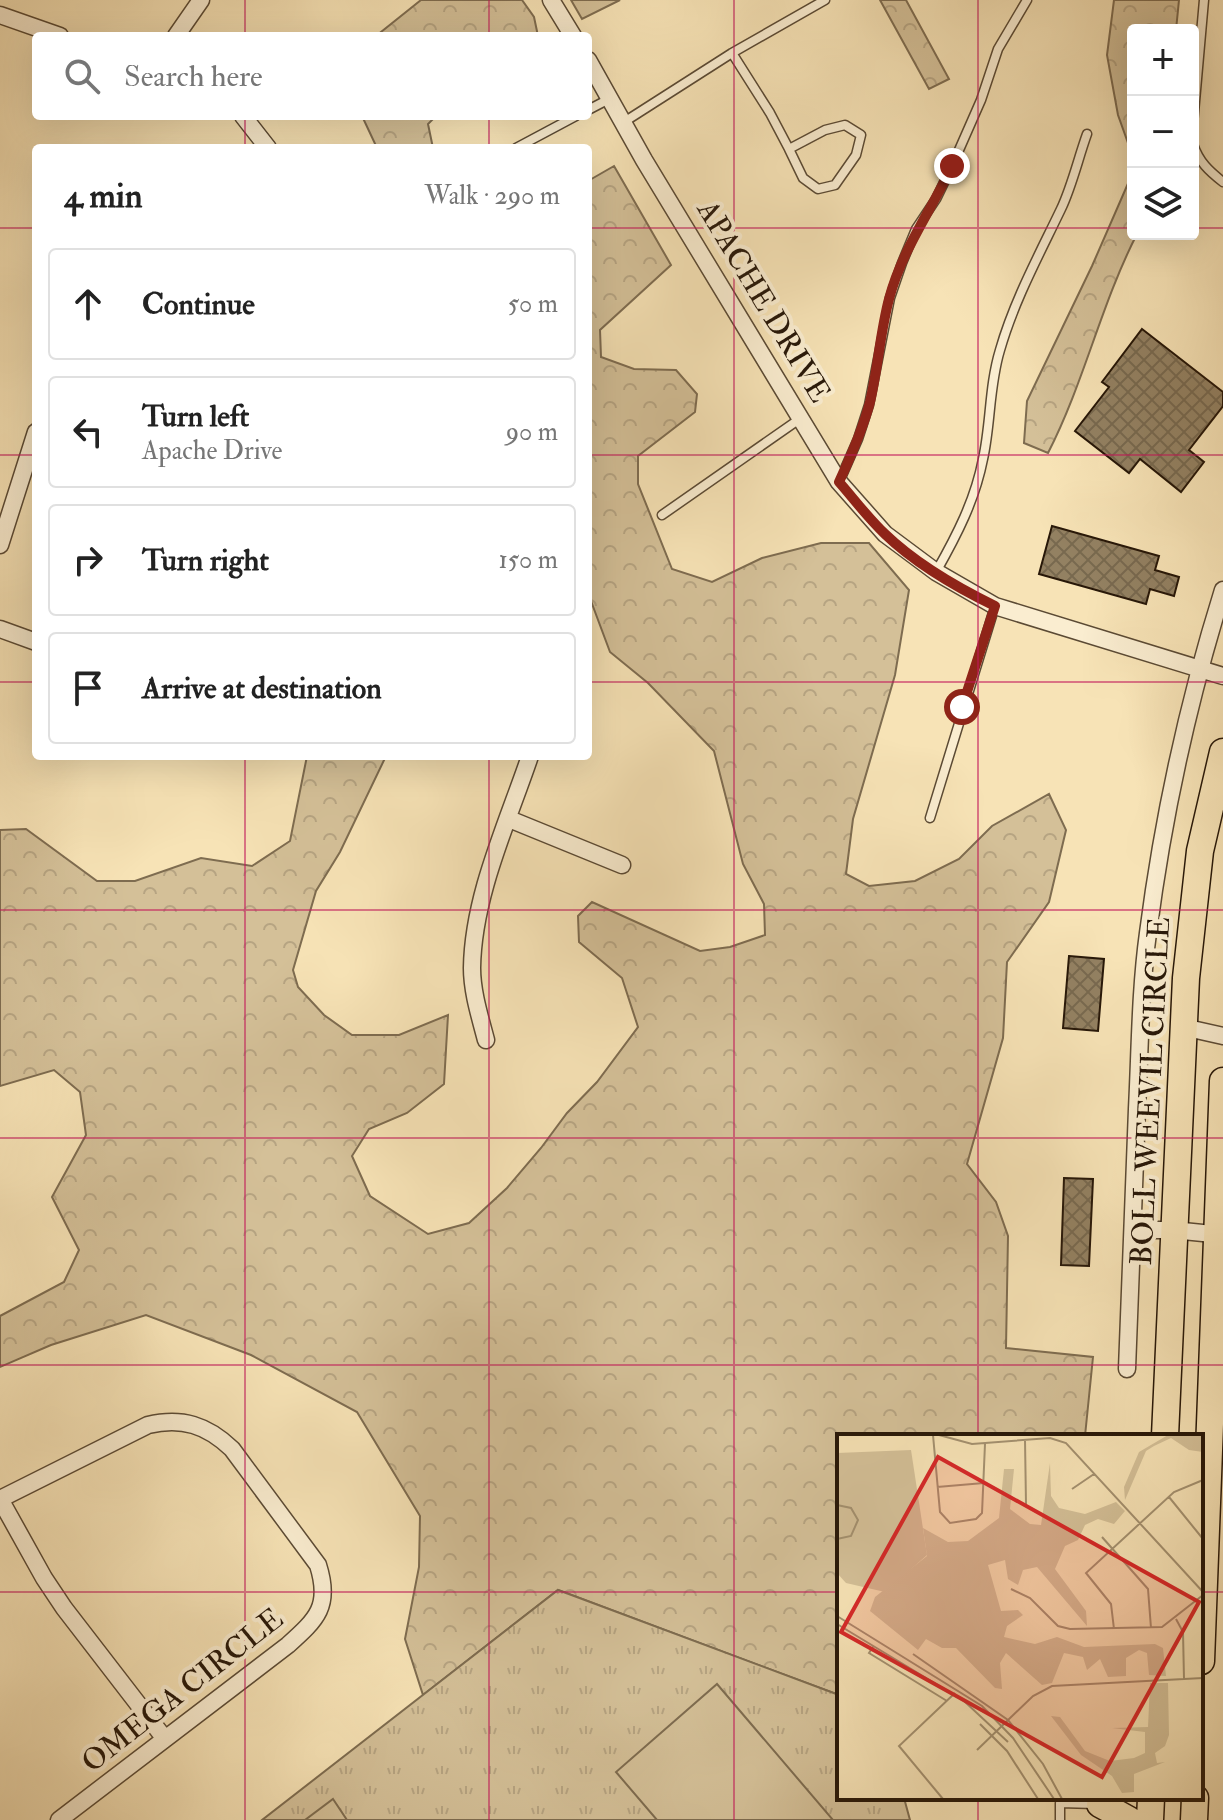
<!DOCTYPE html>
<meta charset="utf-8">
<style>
:root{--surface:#fff;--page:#f6f6f6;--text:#222;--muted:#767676;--line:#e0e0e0}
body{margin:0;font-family:"IM FELL Double Pica",serif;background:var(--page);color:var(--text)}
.controls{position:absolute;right:24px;top:24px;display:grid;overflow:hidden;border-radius:8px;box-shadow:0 8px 32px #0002}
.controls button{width:72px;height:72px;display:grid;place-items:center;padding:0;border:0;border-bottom:2px solid var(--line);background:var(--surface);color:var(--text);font:40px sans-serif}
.stop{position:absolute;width:24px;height:24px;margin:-18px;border:6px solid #8f2418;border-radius:50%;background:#fff}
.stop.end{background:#8f2418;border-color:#fff;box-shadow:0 2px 8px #0008}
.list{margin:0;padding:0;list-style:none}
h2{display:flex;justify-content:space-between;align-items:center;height:104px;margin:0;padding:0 32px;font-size:34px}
h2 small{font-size:26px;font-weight:400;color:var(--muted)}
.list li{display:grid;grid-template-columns:52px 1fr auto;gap:24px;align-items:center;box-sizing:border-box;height:112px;margin:0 16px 16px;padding:0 16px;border:2px solid var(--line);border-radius:8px}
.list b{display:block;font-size:30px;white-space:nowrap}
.list p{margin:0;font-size:26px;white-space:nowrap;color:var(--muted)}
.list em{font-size:26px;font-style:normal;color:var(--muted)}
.icon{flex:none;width:44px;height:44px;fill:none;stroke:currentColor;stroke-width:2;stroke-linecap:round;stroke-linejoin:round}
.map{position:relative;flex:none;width:1223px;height:1820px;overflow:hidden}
.search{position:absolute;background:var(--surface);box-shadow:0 8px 32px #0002;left:32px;top:32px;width:560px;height:88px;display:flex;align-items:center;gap:20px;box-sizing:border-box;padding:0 28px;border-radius:8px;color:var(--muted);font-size:30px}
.panel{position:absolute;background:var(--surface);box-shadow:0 8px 32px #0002;left:32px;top:144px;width:560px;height:616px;border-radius:8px}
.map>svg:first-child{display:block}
</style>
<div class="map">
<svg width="1223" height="1820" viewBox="0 0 1223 1820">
<defs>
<pattern id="forest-crowns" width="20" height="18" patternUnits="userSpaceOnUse" patternTransform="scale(2)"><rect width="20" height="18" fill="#d4c098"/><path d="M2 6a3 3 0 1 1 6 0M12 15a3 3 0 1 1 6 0" fill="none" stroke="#b6a482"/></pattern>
<pattern id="park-tufts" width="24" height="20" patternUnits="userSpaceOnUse" patternTransform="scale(2)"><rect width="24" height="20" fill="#d4c098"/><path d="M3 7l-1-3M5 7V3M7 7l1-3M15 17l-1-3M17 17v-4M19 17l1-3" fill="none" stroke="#b6a482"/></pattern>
<pattern id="building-cross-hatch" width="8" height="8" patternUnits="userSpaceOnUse" patternTransform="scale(2)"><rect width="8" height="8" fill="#938162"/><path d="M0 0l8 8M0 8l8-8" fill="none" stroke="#78694f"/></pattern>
</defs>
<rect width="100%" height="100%" fill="#f7e3b6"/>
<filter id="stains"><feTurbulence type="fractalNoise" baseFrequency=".0025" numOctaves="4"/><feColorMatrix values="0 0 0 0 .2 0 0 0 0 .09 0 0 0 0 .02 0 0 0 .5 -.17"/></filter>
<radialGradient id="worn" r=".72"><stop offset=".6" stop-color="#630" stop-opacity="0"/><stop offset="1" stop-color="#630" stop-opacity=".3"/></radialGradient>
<path fill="url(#forest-crowns)" stroke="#7e6c50" stroke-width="2" d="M421 0H522L534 17 538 36H376Z
M571 0H620L582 19Z
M880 0H906L949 79 929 89Z
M1114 0H1179L1176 30H1133V157L1118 115 1107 55Z
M362 116H436L428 124 433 148H377Z
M614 166 671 265 600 330 601 357 634 369 676 370 697 394 695 412 638 456V484L672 569 712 582 762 558 821 543H869L909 590 895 675 853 819 846 874 869 886 915 881 959 859 992 826 1049 794 1066 830 1049 902 1007 962 1003 1038 967 1164 996 1202 1008 1236 1006 1348 1093 1357 1085 1436H839V1695L558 1590 423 1695 405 1639 419 1567 420 1516 357 1412 251 1355 146 1315 51 1345 0 1367V1316L64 1282 79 1250 52 1197 86 1135 80 1092 54 1070 0 1086V830L26 829 97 881H135L201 858 252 866 290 841 307 756H386L340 852 316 891 293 970 298 987 324 1015 352 1035H399L448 1015 444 1084 407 1113 369 1129 352 1156 370 1196 428 1234 469 1223 507 1188 541 1148 567 1113 597 1082 638 1027 622 978 579 942 578 916 592 902 700 951 730 947 765 935 764 904 743 864 714 751 648 683 610 652 588 593V181Z
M1133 172V234H1137C1101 304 1084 383 1048 453L1024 443 1027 401 1092 266Z"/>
<path fill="url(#park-tufts)" stroke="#7e6c50" stroke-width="2" d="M558 1590 839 1695V1798H904L910 1820H262Z"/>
<path fill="#d4c098" stroke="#7e6c50" stroke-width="2" d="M717 1684 833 1820H657L616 1772Z
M333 1799 347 1820H305Z"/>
<path fill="url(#building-cross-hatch)" stroke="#271708" stroke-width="2" d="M1142 329 1223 392V406L1189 450 1204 462 1181 492 1140 459 1129 473 1075 431 1109 387 1102 382Z
M1052 526 1159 556 1155 570 1179 577 1174 596 1150 589 1146 604 1039 574Z
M1069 956 1104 959 1098 1031 1063 1028Z
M1064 1178 1093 1179 1089 1266 1061 1265Z"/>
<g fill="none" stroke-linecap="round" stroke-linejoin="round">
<defs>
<path id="service" d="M732 53 770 113 789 149
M588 110 611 98
M624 122 732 53 825 0
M1193 124 1204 0
M845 125 861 135 856 155 835 185 818 189 803 178 789 149 825 130Z
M1193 144C1199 162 1209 171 1223 182
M516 148 576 116
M840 480 858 439 869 405 890 298 902 263 916 229 936 199 952 166 981 100 998 49 1027 0
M662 515 801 418
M936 572C957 535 975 500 983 459 991 423 989 386 1000 350 1014 301 1039 255 1061 209 1072 186 1078 159 1087 134
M930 818 995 606
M1060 1820V1803L1095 1804"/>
<path id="minor" d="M551 0 573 36
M0 15 60 36
M176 36 201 0
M588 60 644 160 839 482 885 534 936 572 995 606 1223 676
M243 116 268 148
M0 545 36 432
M0 629 36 642
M509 819 622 865
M1183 1027 1223 1036
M486 1040C480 1017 472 992 472 968 473 896 507 824 530 756
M1133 1230H1173L1223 1235
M1127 1369C1130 1282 1134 1196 1137 1109 1140 1050 1140 991 1148 933 1163 817 1188 702 1223 590
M0 1499 148 1425C182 1417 207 1425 232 1449L318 1565C331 1606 317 1619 288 1645L59 1820
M0 1499 44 1578 64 1608 165 1739"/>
<path id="trunk" d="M1165 1436 1186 978 1200 851 1223 752
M1201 1661 1223 1081
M1100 1804 1129 1820
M1150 1820 1151 1798
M1194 1820 1195 1798"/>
</defs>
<use href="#service" stroke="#5b4a34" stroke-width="11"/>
<use href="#minor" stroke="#5b4a34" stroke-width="19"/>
<use href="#trunk" stroke="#271708" stroke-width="29"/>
<use href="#service" stroke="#faedd0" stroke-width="8"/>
<use href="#minor" stroke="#faedd0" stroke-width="16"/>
<use href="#trunk" stroke="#f7e3b6" stroke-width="26"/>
</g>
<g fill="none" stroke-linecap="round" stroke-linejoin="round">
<path stroke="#8f2418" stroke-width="10" d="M952 166C931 211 902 250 889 299 880 333 878 368 870 402 863 429 851 456 839 482 854 499 868 518 885 534 916 564 956 587 995 606L962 707"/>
</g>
<path fill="none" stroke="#c2185b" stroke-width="2" stroke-opacity="0.55" d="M245 0V36M489 0V36M734 0V1820M978 0V1436M245 116V148M489 116V148M0 228H36M588 228H1133M1193 228H1223M0 455H36M588 455H1223M0 682H36M588 682H1223M245 756V1820M489 756V1820M0 910H1223M0 1138H1223M0 1365H1223M0 1592H839M1201 1592H1223M978 1798V1820"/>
<g text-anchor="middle" stroke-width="8" stroke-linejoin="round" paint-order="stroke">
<g font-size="30" fill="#271708" stroke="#faedd0">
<text transform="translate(764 301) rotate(59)" y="10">APACHE DRIVE</text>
<text transform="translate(1150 1091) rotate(-87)" y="10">BOLL WEEVIL CIRCLE</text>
<text transform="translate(182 1690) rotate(-38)" y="10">OMEGA CIRCLE</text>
</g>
</g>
<g transform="translate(837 1434)">
<rect width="366" height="366" fill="#f7e3b6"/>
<path d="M331 1H366V18L352 16 334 4 317 12 309 17 288 66 287 53 302 18ZM213 29 214 62 222 74 248 80 279 68 288 77 277 90 261 85 248 91 241 106 228 112 218 135 249 177 250 192 200 133 186 136 181 151 171 145 168 126 151 131 164 177 181 176 186 181 170 192 167 203 198 210 220 203 247 213 318 210 326 214 329 242 312 241 310 219 302 216 289 224V242L271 243 263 225 250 236 246 223 227 219 215 249 205 251 169 219 163 229 165 255 158 254 119 214H105L89 205 81 216 33 177 38 163 90 122 86 94 111 108 131 107 162 84 167 35H177L173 75 193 90 204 91ZM313 249H331L332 301 328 312 318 319 320 329 328 328 297 340V358L285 359 275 342 244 321 214 282 223 283 248 317 273 327 297 324 308 319V298L275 294 311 293Z" fill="#d4c098"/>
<path d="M74 16 90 121 48 158 9 149 0 139V19Z" fill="#d4c098"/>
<path d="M69 20 70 45 17 48V59L0 60V24ZM59 115 64 137 16 146 12 125Z" fill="#d4c098"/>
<path fill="none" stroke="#a49170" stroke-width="2" d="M96 1 103 78 113 89 139 85 145 79 148 10M102 1 135 10 213 4 229 9 366 158M188 6 189 70M100 53 147 49M235 55 257 40M332 63 366 105M0 71 14 74 21 86 14 102 0 105M265 103 311 155 314 194M174 155 193 164 221 192 233 195 325 193 366 161M0 182 145 272 176 304 217 365M339 185 346 198 347 245M0 190 127 267 171 308M277 195 274 170 249 139 337 58 366 46M36 213 32 219 110 267M76 220 171 286 206 330 225 365M143 290 170 317 201 365M140 316 196 262 215 252 366 244M106 365 62 312 118 259"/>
<path fill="#d62828" fill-opacity="0.15" stroke="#d62828" stroke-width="4" d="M101 23 362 168 265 343 4 198Z"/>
<rect width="366" height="366" fill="none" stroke="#271708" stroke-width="4"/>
</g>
<rect width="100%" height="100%" filter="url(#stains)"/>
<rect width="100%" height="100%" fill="url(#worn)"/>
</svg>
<div class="controls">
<button>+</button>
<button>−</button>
<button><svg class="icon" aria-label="layers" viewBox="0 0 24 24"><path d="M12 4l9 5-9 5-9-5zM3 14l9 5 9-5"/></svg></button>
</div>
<div class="stop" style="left:962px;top:707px"></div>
<div class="stop end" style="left:952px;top:166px"></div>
<div class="search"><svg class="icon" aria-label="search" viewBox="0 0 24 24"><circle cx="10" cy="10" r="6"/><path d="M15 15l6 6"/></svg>Search here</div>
<section class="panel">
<h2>4 min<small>Walk · 290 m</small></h2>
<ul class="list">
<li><svg class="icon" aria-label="ahead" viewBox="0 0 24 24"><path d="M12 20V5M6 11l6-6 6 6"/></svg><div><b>Continue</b></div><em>50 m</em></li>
<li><svg class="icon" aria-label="left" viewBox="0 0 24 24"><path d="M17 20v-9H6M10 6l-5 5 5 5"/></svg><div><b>Turn left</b><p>Apache Drive</p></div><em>90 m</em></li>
<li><svg class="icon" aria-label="right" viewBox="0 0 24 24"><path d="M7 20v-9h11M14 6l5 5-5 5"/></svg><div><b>Turn right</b></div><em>150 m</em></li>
<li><svg class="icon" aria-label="arrive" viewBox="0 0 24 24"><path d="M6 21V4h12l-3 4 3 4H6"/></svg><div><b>Arrive at destination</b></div></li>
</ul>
</section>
</div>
